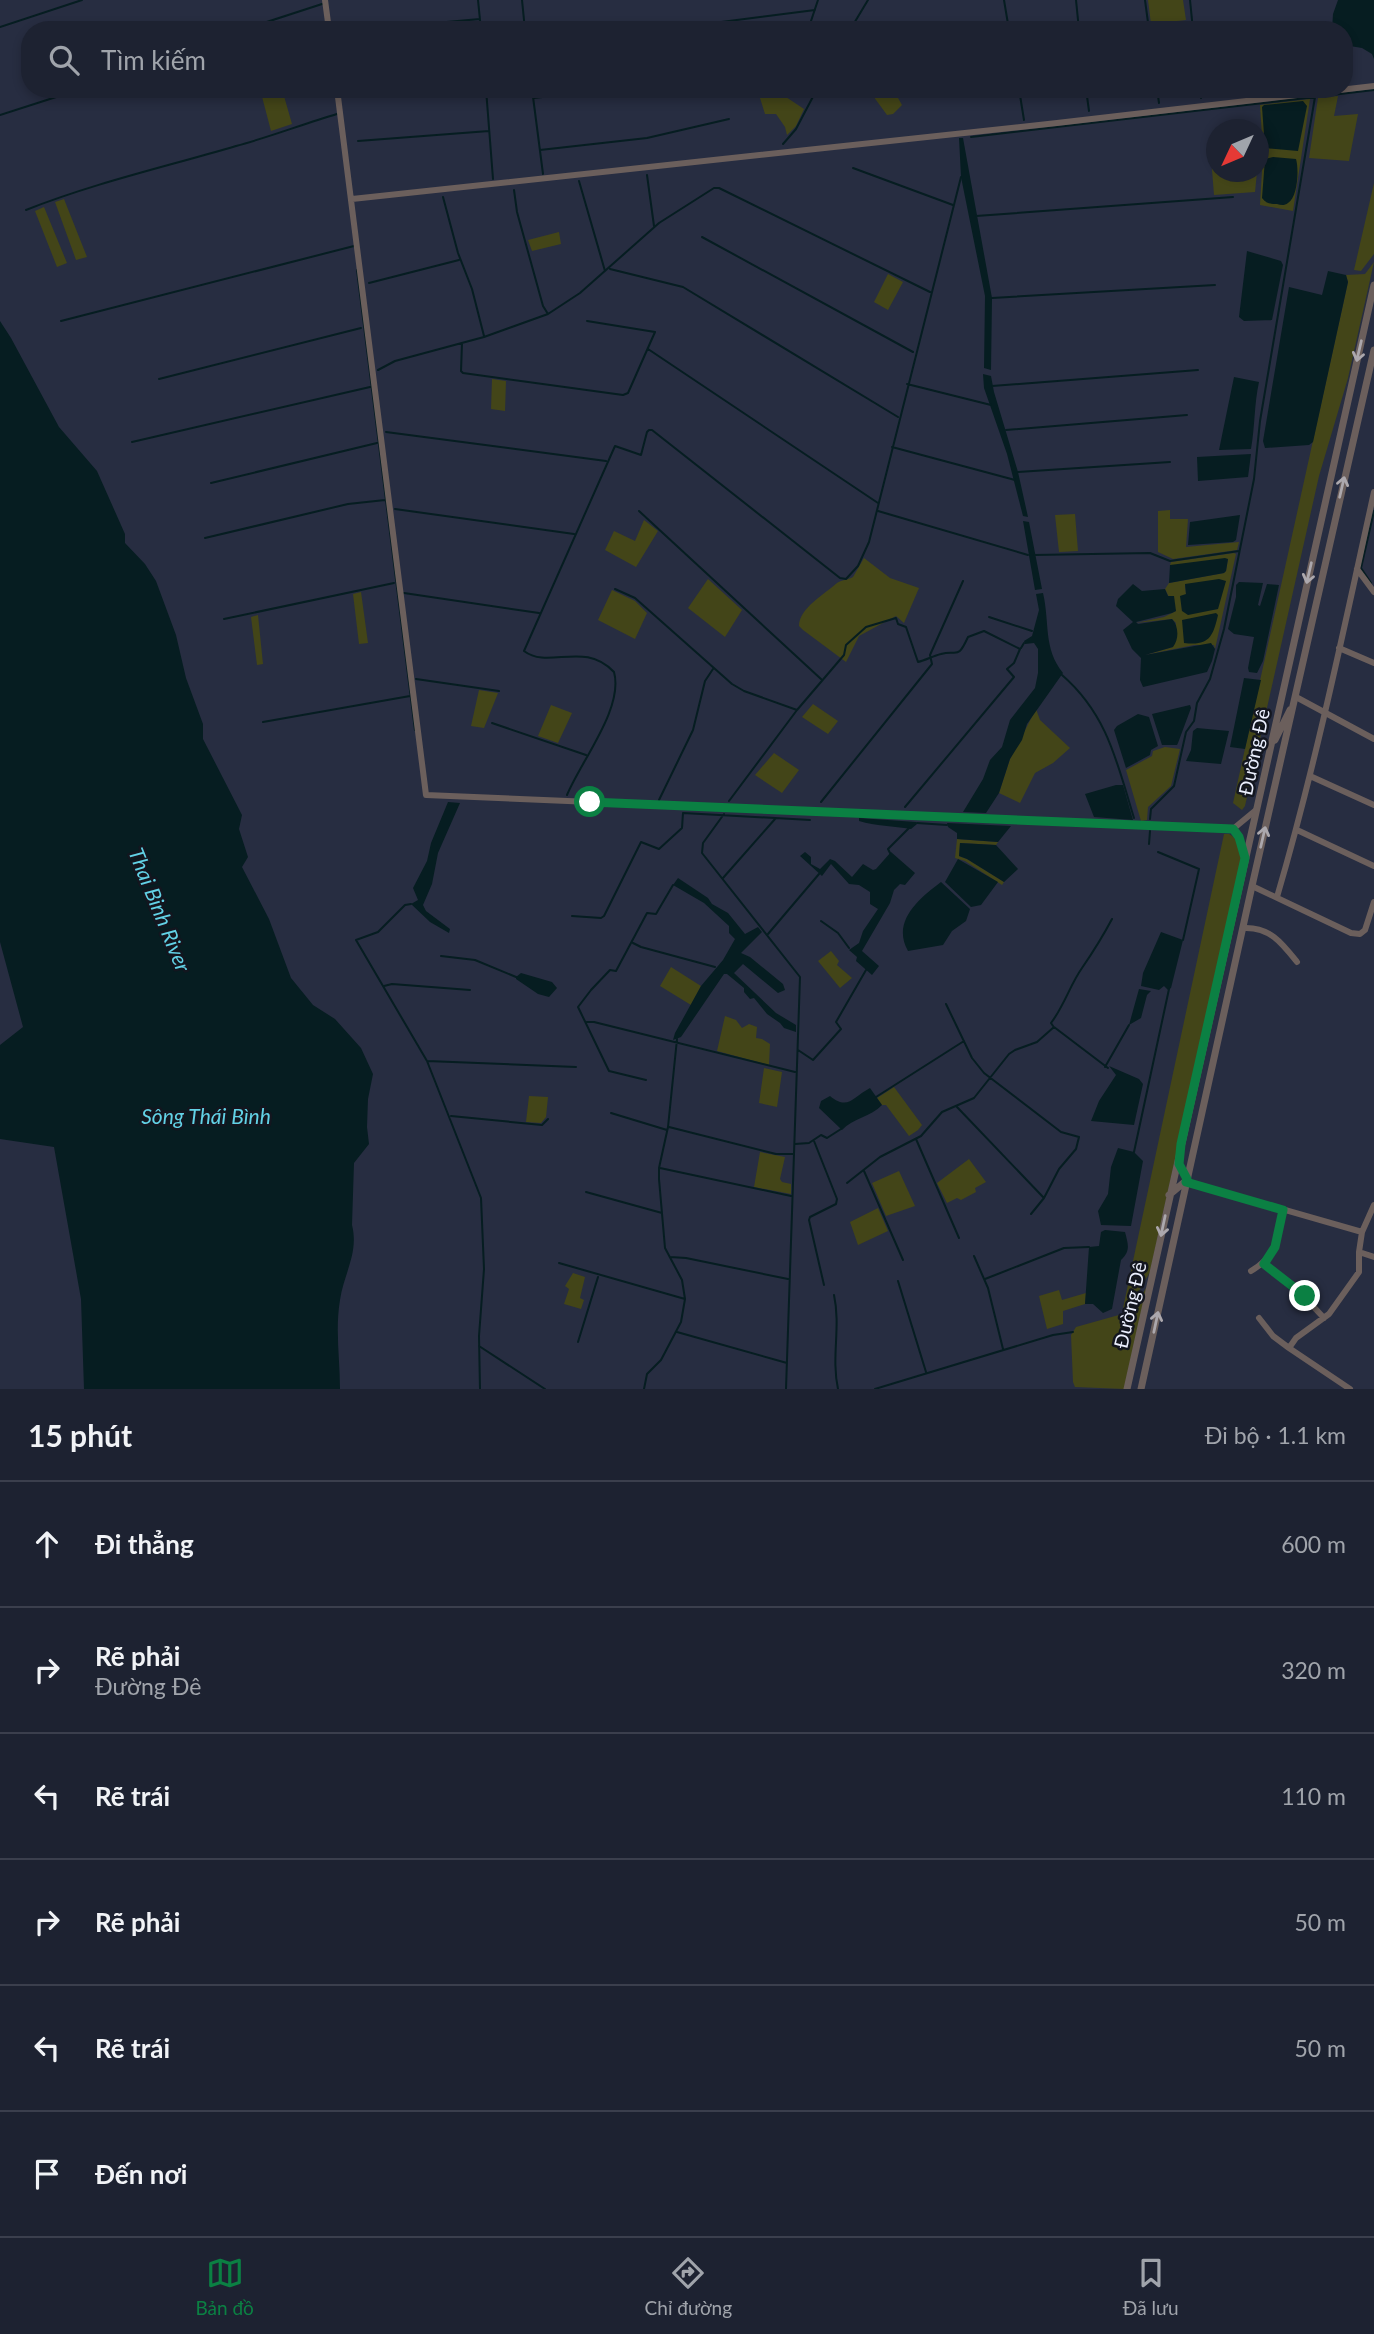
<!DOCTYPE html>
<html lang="vi">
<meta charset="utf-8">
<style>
:root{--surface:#1d2231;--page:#2a2f3d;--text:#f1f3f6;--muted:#a0a4ab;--line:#3b3f4d;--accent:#0b8043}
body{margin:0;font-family:Lato,sans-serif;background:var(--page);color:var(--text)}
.compass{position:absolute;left:1206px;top:119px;width:63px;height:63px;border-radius:50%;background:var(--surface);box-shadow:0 4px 10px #0003;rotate:226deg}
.stop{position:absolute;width:21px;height:21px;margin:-16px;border:5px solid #0b8043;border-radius:50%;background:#fff}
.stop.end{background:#0b8043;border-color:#fff;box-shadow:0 2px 7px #0008}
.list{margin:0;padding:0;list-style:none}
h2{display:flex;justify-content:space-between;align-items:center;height:91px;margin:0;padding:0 28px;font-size:30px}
h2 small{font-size:23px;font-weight:400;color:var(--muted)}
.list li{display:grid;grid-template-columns:46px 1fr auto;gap:21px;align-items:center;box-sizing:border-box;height:126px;padding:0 28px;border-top:2px solid var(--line)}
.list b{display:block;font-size:26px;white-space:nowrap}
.list p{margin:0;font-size:23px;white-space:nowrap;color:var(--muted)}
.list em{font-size:23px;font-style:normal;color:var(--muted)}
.icon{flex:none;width:38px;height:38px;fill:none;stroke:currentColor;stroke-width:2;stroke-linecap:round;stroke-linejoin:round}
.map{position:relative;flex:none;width:1374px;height:1389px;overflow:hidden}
.search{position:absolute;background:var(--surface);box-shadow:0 4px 10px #0003;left:21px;right:21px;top:21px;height:77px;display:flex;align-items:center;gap:18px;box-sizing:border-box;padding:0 24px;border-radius:28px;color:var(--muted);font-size:26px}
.sheet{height:847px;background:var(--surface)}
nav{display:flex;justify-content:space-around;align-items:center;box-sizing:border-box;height:98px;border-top:2px solid var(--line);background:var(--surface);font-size:19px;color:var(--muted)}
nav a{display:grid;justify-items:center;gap:4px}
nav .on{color:var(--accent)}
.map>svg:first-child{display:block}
</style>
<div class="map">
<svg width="1374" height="1389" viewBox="0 0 1374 1389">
<rect width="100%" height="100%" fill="#272d41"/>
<path fill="#434518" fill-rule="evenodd" d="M1148 0H1183L1186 20 1151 24Z
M260 89H282L292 124 271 131Z
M868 89H893L902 105 893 114 887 115Z
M780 93 804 109 796 126 787 135 785 127 776 114H765L760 98Z
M1338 96 1334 116 1358 114 1349 161 1309 158 1318 98Z
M1310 99 1293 211 1260 205 1263 153 1260 105Z
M1216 156V172H1257L1255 192 1214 195 1211 157Z
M1374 183V254L1361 271 1354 270Z
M64 199 87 257 76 260 55 202Z
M44 207 67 263 57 267 35 211Z
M559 232 561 244 532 251 528 240Z
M1374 262 1348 378 1319 476 1245 806 1242 810 1233 803 1348 282 1346 275 1365 274Z
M888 274 903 282 888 310 874 302Z
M492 379 506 381 505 411 491 409Z
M1170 510V519H1188L1186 547 1239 542 1237 550 1173 559 1158 552V511Z
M1075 514 1078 551 1059 552 1055 515Z
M644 520 658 531 636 567 605 550 614 531 635 541Z
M1234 553 1236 554 1215 649 1214 645H1194L1145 655 1173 647 1176 623 1172 619 1136 623 1164 617 1176 611 1165 589 1169 583 1224 573 1226 571 1228 559 1175 566 1170 565 1171 562ZM1185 585 1218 609 1182 611 1181 596 1186 595Z
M864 558 890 578 919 588 904 623 896 616 859 636 846 662 803 630 799 626C799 608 825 594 837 583 841 580 848 580 853 577Z
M708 579 742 610 725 637 688 608Z
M612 590 635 601 647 613 635 639 598 620Z
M361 592 368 643 359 644 353 594Z
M258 615 263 664 257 665 251 617Z
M479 690 498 693 484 728 471 726Z
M813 704 838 721 828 734 802 717Z
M551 705 572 713 558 743 538 736Z
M1036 709 1040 720 1070 748 1053 763 1035 773 1020 803 999 793 1010 759Z
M1165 747 1180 749 1171 786 1148 807 1147 820 1141 821 1126 770 1152 756 1153 751Z
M774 753 799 770 782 793 755 775Z
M1224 834H1229C1241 841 1241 850 1241 863L1150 1272 1132 1303 1123 1308Z
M957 839 998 842 996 845 960 843 959 856 967 859 1004 882 1002 885 965 861 955 858Z
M831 951 839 961 837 965 852 978 840 988 818 961Z
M671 967 701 986 691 1005 660 986Z
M725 1016 736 1020 742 1028 749 1024 757 1027 756 1038 762 1039 770 1044 769 1065 717 1051Z
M764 1068 782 1072 777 1107 759 1103Z
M894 1087 922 1125 918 1130 909 1136 886 1105H882L877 1098Z
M529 1096 548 1097 546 1117 541 1123 526 1122Z
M760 1152 785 1157 780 1179 782 1182 791 1184V1194L754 1187Z
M969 1159 986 1182 975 1188 976 1192 961 1200 957 1198 947 1203 937 1183Z
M899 1171 915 1206 886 1216 872 1183Z
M878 1208 888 1231 858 1245 850 1222Z
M573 1273 585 1277 580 1298 584 1300 581 1309 564 1304 569 1289 565 1286Z
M1147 1286 1124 1389 1075 1387 1073 1382 1071 1335 1076 1327 1126 1313 1136 1306Z
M1059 1290 1062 1300 1086 1293 1085 1304 1063 1311V1324L1047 1329 1039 1296Z"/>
<path fill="#061d21" d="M1338 0H1374V59L1372 54 1362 48 1344 45V30H1332L1333 14Z
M1303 101 1307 106 1298 151 1265 148 1262 107 1264 105Z
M959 138H963L992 298 991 370 984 368 985 296 961 177Z
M1273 157 1296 159C1299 169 1298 197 1288 203 1284 206 1281 205 1277 204 1269 204 1266 203 1262 198L1265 159Z
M1247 251 1281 261 1283 265 1272 320 1244 321 1239 317Z
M1328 271 1346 275 1348 282 1313 442 1309 445 1265 448 1263 441 1289 287 1322 295Z
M0 321 11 338 59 427 97 471 125 534V543L145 564 156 581 176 635 186 678 203 724V739L242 815 239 829 248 857 242 867 269 919 291 978 313 1005 335 1019 361 1048 373 1074 368 1099 367 1127 369 1144 354 1163 352 1225C359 1253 344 1273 340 1300 335 1330 340 1359 340 1389H84L81 1299 54 1147 0 1139V1045L23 1027 0 942Z
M983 374 991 376 994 392 1018 472 1028 517 1023 516 1007 454 984 388Z
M1234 377 1259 382C1254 405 1255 427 1251 449L1219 450Z
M1251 454 1248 477 1198 481 1197 457Z
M1240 515 1236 540 1233 542 1188 545 1190 522Z
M1023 521 1029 522 1042 589 1035 590Z
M1225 558 1228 559 1226 571 1224 573 1169 583 1170 565Z
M1219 579 1226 581 1218 609 1188 615 1182 611 1180 596 1186 594 1185 584Z
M1239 582 1263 583 1258 605 1260 606 1267 584 1279 585 1263 661 1257 673 1249 672 1248 668 1254 637 1234 634 1228 629 1236 597V585Z
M1133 584 1142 591 1165 589 1168 596H1174L1176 611 1172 613 1136 622 1138 624 1172 619C1179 626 1179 640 1173 647L1145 655 1211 643 1215 649 1212 661 1207 672 1143 687 1140 680 1141 658 1132 649 1123 630 1133 622 1116 606 1118 599Z
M1043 593C1050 623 1043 648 1063 673L1027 724 1022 740 1010 759 999 793 986 813 963 812 983 779 990 760 1002 747 1010 720 1035 688 1038 673V649L1034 643 1025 644 1024 641 1032 636 1039 610 1036 594Z
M1216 613 1218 615C1213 637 1209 646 1184 643L1182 620Z
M1244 678 1261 680 1245 749 1230 747Z
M1190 705 1191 708 1178 743 1177 745H1162L1152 714Z
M1138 714 1149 717 1158 746 1151 750 1150 755 1126 768 1114 730 1117 726Z
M1197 728 1229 731 1221 764 1186 761 1191 750 1193 731Z
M1116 785H1123L1133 820 1094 817 1085 794Z
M448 802 460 803 438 853 432 884 423 905 426 911 450 929 449 933 430 922 411 904 418 900 413 888 427 861 431 843Z
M859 818 916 822 917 824 911 829C893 826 876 826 859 821Z
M947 823 1011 826 998 842 957 839V833L948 827Z
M960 843 996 845 1018 869 1004 882 967 859 959 856Z
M805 852 811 857V864L820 869 830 859 835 861 852 877 863 864 873 870 876 869 891 852 915 873 905 885 900 884 894 890 890 903 862 951 879 966 872 975 856 961 857 957 849 950 859 943 863 931 878 909 870 904V892L859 885 849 884 831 864 822 876 800 856Z
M958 859 998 882 981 905 971 907 945 882Z
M678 878 708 898 712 904 728 913 745 934 758 927 762 932 741 953 750 957 783 984 785 990 778 993 743 964 734 973 776 1013 796 1025V1032L784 1028 780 1023 767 1014 754 998 750 999 744 992V988L727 974H724L681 1037 673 1040 675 1033 701 986 723 960 735 939 729 933V926L704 903 673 885Z
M941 882 970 909 966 921 952 931 943 945 908 951C891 921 920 898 941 882Z
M1161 932 1183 940 1171 988 1168 990 1164 986 1159 990 1141 986 1143 973Z
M521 973 552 982 557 988 549 997 538 994 516 979V977Z
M1139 989 1151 991 1147 995 1141 1018 1129 1025Z
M1109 1066 1139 1079 1143 1084 1134 1125 1091 1121 1099 1101 1116 1075Z
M870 1088 882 1105C871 1117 853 1118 842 1130L819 1108 821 1101 830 1096C848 1111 853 1097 870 1088Z
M1118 1148 1134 1152 1143 1161 1131 1226 1101 1225 1098 1211 1108 1194 1111 1167Z
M1105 1230 1125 1232C1128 1244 1131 1251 1121 1260L1112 1309 1103 1313 1093 1304H1085L1089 1247 1099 1246 1101 1232Z"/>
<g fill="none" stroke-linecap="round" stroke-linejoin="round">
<path stroke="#061d21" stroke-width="2" d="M478 0 481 30
M522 0 525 30
M1004 0 1009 30
M1076 0 1079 30
M1145 0 1149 30
M1190 0 1193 30
M0 27 82 0
M242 30 322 4
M357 30 480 19
M659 30 815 10
M808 30 818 0
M850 30 868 0
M486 89 493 179
M532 89 543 174
M1019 89 1024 120
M1086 89 1089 111
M1157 89 1159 103
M1200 89 1201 98
M534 98 610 89
M0 115 81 89
M971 137 1374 90
M358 141 489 131
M783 144 796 129 817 89
M540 150 647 138 729 119
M853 168 953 205
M647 175 654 226
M579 181 605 271
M514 190 517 212 543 306 548 314
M443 197 458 253 472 289 484 336
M26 210C94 183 165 167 236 146 270 137 303 124 337 114
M976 216 1233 197
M702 237 913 352
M610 269 683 287 898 417
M357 270 415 730
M369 283 459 260
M992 298 1215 285
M61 321 354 246
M462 343 461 371 463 373 623 395 628 393 655 332 587 321
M648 349 878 503
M378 370 395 361 484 337 548 314 580 293 659 223 714 188H719L930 292
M159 379 361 328
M907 384 991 405
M992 386 1198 370
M1006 430 1187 415
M386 432 606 461
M132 442 370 387
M892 447 1015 480
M1018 472 1170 462
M211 483 377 443
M395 509 574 534
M639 511 821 679
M878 511 1028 555
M205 538 348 504 385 500
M1034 555 1150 553 1170 561 1239 551
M1371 583 1361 568 1374 511
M615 589 635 598 732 684 744 691 797 710
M404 593 539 613
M989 617 1032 631
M224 619 394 583
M1021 648 1024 643
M1062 675C1108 715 1117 763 1134 818
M416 679 499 691
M263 722 410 696
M492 723 586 755
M567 795C581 761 624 708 614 672 584 640 549 670 524 651L615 446 641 455 647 432 649 430H652L840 578 846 579 858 566 869 542 961 177
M659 800 693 730 705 681 713 669
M729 801 797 710 844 655 846 645 866 627 896 618 898 624 906 627 918 662C926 660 933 656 941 654 958 649 957 661 968 637L984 631 1020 649 1014 663 1007 669 1014 677 905 807
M821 802 932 664 930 655 963 581
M724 814 703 843 702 853 800 977 786 1389
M1150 819 1151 809 1174 786 1186 732 1194 721 1197 703 1210 679 1224 629 1254 479 1260 421 1315 97
M917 823 947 825
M1149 844 1150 831
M1158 852 1199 869 1183 940
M890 853 888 849 909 828
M723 878 775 819
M411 904 405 905 378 932 356 940 427 1061 481 1198 484 1269 479 1336 480 1389
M572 916 601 918 604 916 641 842 659 849 682 828 683 813 810 820
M821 921 838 933 849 948
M768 934 819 874
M633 943 641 947 715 967
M441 956 475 960 516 977
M384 986 392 984 470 990
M946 1004 972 1058 984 1073 1061 1132 1079 1137 1076 1149 1059 1169 1044 1198 1031 1214
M587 1022H594L795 1072
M1053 1026 1051 1023C1064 1006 1070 985 1082 968 1093 952 1103 936 1112 919
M798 1050 813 1060 841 1029 836 1022 866 970
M427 1061 576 1067
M1105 1067 1129 1025
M646 1080 609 1071 578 1007 591 990 610 970 616 971 647 913 656 914 673 885
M876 1097 964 1041
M957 1107 1043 1197
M611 1113 667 1130
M451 1116 542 1125 548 1119
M669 1127 776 1154H793
M916 1139 959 1238
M814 1141 837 1199 836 1204 810 1217 809 1220 824 1285
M795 1144 809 1143 821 1135 827 1138 841 1129
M1134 1152 1169 989
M660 1168 791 1196
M864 1171 903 1260
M847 1183 880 1157 921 1136 942 1112 974 1098 1009 1054 1015 1050 1037 1042 1054 1027 1108 1068
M586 1192 662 1213
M974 1256 988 1288 1003 1349
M670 1257 686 1258 788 1279
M559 1263 685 1299
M985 1279 1064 1248 1089 1247
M898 1281 926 1372
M834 1295C841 1327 831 1357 838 1389
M677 1332 787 1363
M578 1342 598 1277
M479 1346 545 1389
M644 1389 647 1374 661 1360 681 1322 685 1299 682 1280 665 1248 659 1179V1168L668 1127 677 1039
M875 1389 1053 1335 1073 1332"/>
<path stroke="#6b5f5c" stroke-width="6" d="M325 0 329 30
M337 89 426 795 1233 829 1256 810
M352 199 1057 123 1374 86
M1357 569 1374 592
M1339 648 1374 663
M1296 697 1374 739
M1310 776 1374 805
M1233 829 1239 837 1245 856
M1297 830 1374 866
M1252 886 1351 933 1360 934 1365 930 1374 902
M1277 897C1316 764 1344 628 1374 492
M1244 928C1270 927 1282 943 1297 962
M1187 1182 1362 1232 1374 1205
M1362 1232 1359 1252 1374 1257
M1264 1264 1294 1286 1324 1318
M1251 1271C1278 1255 1277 1238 1283 1210
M1259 1318 1273 1336 1289 1348
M1350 1389 1289 1348 1296 1338 1329 1314 1359 1272V1252"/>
<path stroke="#6b5f5c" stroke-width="7" d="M1275 740 1290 710
M1169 1195 1187 1180
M1127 1389 1374 285
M1141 1389 1252 886 1374 350"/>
</g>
<defs><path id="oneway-shaft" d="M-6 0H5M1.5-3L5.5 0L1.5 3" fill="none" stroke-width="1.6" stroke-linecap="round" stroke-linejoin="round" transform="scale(1.75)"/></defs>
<g stroke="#aca8ad">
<use href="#oneway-shaft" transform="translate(1359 351) rotate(103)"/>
<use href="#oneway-shaft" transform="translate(1342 487) rotate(-77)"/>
<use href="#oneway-shaft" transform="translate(1309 573) rotate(103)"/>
<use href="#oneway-shaft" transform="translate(1263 837) rotate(-77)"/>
<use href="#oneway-shaft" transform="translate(1163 1226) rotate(102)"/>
<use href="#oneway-shaft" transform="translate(1156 1322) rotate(-78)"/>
</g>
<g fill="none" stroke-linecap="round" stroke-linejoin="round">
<path stroke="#0b8043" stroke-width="9" d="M590 802 1233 829 1239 837 1245 858 1181 1144 1179 1164 1187 1179 1186 1182 1283 1210 1275 1247 1264 1264 1305 1296"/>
</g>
<g text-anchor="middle" stroke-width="5" stroke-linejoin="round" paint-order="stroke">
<g font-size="19" fill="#ecf0fe" stroke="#13161f">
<text transform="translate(1254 752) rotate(-78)" y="7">Đường Đê</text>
<text transform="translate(1130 1305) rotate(-77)" y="7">Đường Đê</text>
</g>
<g font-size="21" font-style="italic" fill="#62d2e6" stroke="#13161f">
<text transform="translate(159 910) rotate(68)" y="7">Thai Binh River</text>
<text x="206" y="1124">Sông Thái Bình</text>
</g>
</g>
</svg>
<svg class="compass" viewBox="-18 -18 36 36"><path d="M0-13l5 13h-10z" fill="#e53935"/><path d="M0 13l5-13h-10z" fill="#a0a4ab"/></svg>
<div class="stop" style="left:590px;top:802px"></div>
<div class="stop end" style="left:1305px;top:1296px"></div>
<div class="search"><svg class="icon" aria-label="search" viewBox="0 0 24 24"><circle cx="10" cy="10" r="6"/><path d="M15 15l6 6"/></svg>Tìm kiếm</div>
</div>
<section class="sheet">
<h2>15 phút<small>Đi bộ · 1.1 km</small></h2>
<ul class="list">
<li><svg class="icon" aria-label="ahead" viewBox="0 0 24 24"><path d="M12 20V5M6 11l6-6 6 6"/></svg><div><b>Đi thẳng</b></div><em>600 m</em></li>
<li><svg class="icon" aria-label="right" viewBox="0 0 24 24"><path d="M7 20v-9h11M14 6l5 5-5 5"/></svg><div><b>Rẽ phải</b><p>Đường Đê</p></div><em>320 m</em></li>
<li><svg class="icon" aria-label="left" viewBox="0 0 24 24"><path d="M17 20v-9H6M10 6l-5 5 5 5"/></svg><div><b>Rẽ trái</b></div><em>110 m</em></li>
<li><svg class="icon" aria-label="right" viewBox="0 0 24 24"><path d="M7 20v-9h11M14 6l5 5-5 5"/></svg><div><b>Rẽ phải</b></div><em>50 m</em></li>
<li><svg class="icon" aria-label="left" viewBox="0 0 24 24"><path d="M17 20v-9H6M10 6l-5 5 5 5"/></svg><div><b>Rẽ trái</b></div><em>50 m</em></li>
<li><svg class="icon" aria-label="arrive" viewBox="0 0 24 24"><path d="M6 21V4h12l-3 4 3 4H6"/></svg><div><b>Đến nơi</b></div></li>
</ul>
</section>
<nav>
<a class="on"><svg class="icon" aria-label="map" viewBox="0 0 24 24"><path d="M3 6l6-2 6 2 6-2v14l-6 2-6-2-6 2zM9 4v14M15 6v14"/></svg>Bản đồ</a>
<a><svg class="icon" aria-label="directions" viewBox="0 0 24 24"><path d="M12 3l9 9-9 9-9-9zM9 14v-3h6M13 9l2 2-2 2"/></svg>Chỉ đường</a>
<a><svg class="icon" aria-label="saved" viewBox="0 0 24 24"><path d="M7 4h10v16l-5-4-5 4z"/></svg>Đã lưu</a>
</nav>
